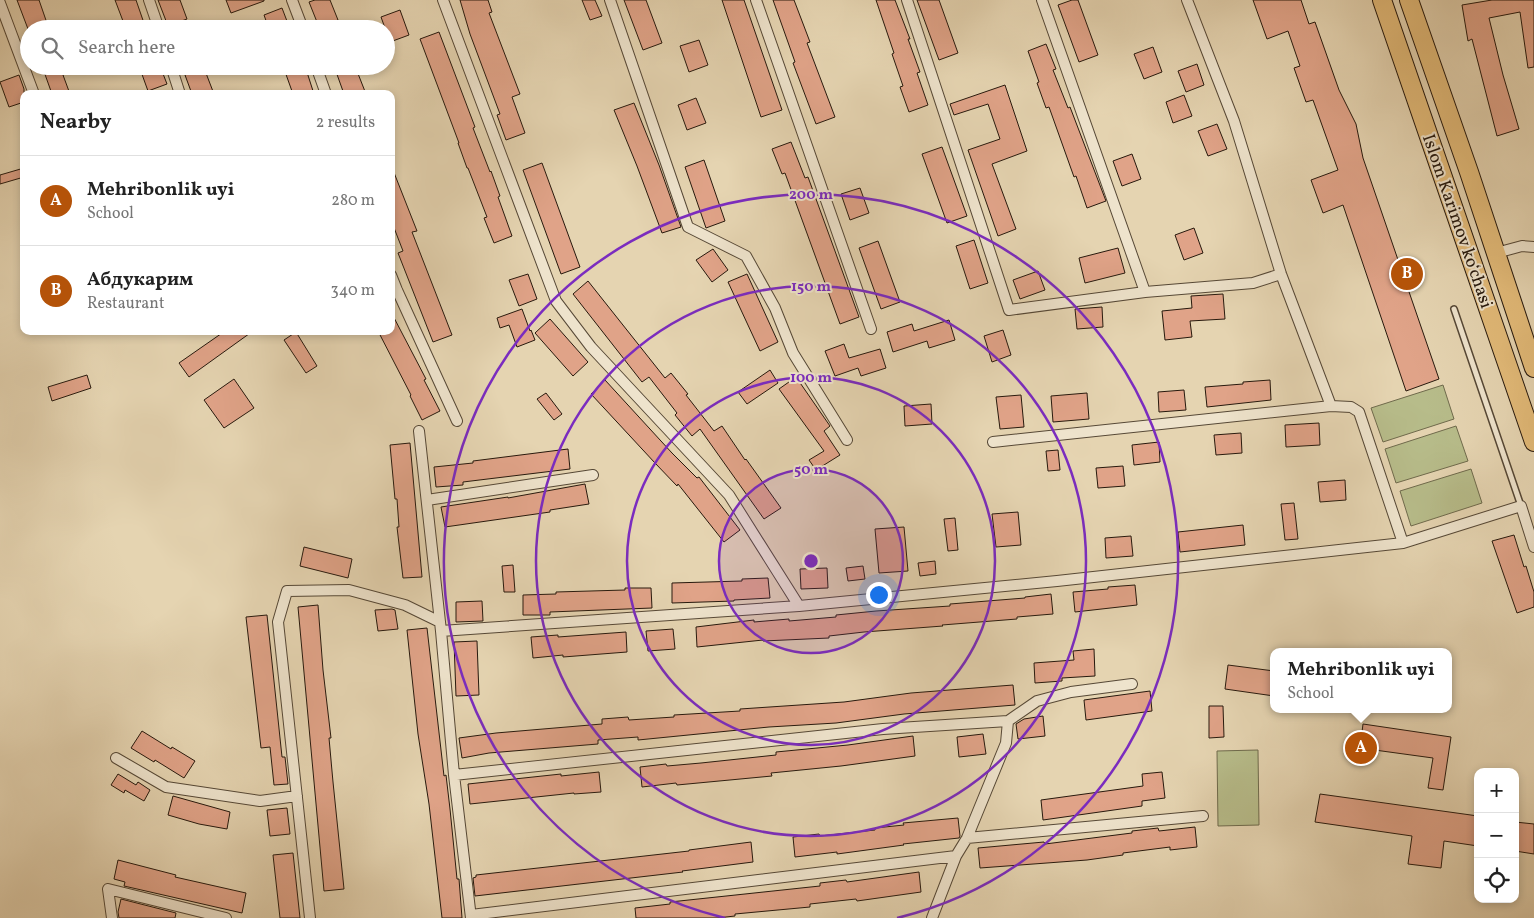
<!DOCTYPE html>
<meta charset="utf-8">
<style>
:root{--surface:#fff;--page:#f2f2f2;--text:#222;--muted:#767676;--line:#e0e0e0;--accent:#b45309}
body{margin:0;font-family:Vollkorn,serif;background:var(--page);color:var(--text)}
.controls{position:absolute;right:15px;bottom:15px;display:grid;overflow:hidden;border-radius:10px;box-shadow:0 2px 8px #0003}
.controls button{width:45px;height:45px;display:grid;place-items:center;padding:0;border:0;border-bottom:1px solid var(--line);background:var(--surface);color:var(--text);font:25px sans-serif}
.you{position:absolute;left:878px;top:594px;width:18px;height:18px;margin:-12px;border:4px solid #fff;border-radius:50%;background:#1a73e8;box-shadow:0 0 0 8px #1a73e833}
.badge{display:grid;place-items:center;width:32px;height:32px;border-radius:50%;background:var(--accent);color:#fff;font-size:16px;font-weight:700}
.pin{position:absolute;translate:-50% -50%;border:2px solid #fff;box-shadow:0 1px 5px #0006}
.popup{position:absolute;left:1270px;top:648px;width:182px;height:65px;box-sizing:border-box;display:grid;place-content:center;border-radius:10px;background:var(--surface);filter:drop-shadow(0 1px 4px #0005);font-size:16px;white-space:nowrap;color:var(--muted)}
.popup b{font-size:19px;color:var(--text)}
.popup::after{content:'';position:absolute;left:50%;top:100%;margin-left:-10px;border:10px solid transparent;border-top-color:var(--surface)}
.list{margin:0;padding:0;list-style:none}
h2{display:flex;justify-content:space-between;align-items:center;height:65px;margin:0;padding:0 20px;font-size:21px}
h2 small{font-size:16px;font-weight:400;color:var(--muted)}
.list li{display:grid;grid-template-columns:32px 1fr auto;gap:15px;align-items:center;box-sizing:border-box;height:90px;padding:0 20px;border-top:1px solid var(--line)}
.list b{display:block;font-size:19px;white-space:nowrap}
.list p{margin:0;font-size:16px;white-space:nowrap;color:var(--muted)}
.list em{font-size:16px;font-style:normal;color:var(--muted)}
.icon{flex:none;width:28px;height:28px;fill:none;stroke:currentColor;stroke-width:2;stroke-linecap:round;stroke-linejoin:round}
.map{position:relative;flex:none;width:1534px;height:918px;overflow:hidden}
.search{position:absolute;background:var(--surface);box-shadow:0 2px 8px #0003;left:20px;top:20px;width:375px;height:55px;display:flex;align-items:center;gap:12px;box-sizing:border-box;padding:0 18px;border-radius:28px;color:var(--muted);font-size:19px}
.panel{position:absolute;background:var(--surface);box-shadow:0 2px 8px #0003;left:20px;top:90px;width:375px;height:245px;border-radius:10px}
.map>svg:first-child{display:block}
</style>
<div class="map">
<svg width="1534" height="918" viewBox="0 0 1534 918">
<rect width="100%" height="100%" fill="#e5d4b1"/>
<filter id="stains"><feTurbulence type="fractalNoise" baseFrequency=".004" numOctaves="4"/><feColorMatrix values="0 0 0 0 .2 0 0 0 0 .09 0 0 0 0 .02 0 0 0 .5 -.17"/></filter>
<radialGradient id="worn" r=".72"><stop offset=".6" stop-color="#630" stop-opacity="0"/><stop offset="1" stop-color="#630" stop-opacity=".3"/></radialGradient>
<path fill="#b7bc8a" stroke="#6f6a4c" d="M1443 385 1454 419 1383 442 1371 408Z
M1456 426 1468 461 1396 483 1385 449Z
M1471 469 1482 503 1411 526 1400 491Z
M1258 750 1259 825 1218 826 1217 751Z"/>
<path fill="#e0a388" stroke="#27190d" d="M17 0H39L49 29H28Z
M115 0H136L146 29H126Z
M158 0H180L187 19 168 26Z
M226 0H264V1L231 13Z
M315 0H330L338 20 319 27 309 2Z
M460 0H488L492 12 489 13 520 94 512 97 525 133 506 140 497 115 500 114 470 34Z
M582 0H595L602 16 590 20Z
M624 0H646L662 43 643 50Z
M722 0H744L782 110 761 117Z
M773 0H794L810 42 807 43 835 117 816 124 793 63 795 62Z
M876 0H895L910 39H908L920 72 917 73 928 105 909 112 900 87 903 86 892 54 894 53Z
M917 0H939L958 53 939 60Z
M1072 0H1078L1098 55 1079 62 1058 5Z
M1253 0H1301L1309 24 1315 22 1339 90 1356 124 1363 158 1439 379 1406 391 1343 205 1323 213 1311 180 1338 170 1313 100 1306 102 1294 68 1300 66 1288 31 1267 39Z
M1492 0H1534V67L1528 68 1520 12 1489 18 1503 75 1519 129 1497 136 1472 39 1468 41 1462 5Z
M282 8 290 29H269L264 15Z
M400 10 409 35 390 42 381 17Z
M439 32 475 127 473 128 490 172 491 171 500 196 498 197 512 236 494 243 484 218 487 217 468 168H467L458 143H459L420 39Z
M699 40 708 65 689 72 680 46Z
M1046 44 1056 69 1053 70 1068 108 1070 107 1106 201 1087 208 1076 176 1074 177 1049 107 1046 108 1037 83 1039 82 1028 51Z
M1153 47 1162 72 1144 79 1134 54Z
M1197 64 1204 85 1186 92 1178 71Z
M42 66H63L66 74 63 75 70 94H52Z
M139 66H160L167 84 148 91Z
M283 66H305L314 94H293Z
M334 66H355L366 94H344Z
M204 68 214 94H192L185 75Z
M19 75 24 89V102L9 107 0 82Z
M1005 85 1027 151 992 164 1016 229 998 236 968 150 1000 139 988 104 954 115 950 104Z
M1184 95 1192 116 1173 123 1166 102Z
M696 98 706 123 687 130 678 105Z
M634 103 659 165 681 227 662 233 637 166 614 110Z
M1217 124 1227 149 1208 156 1198 131Z
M791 142 805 178 808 177 859 317 840 324 785 173 782 174 772 149Z
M942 147 967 216 947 223 922 154Z
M1132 154 1141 179 1122 186 1113 161Z
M704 160 725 221 706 228 685 167Z
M542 163 580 267 561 274 523 170Z
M391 165 417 231 412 232 452 335 433 342 398 253 403 251 391 220Z
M24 168V177L0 184V175Z
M860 188 869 213 850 220 841 194Z
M1194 228 1203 253 1184 260 1175 235Z
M974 240 988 283 970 289 956 246Z
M878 241 900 302 881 309 859 248Z
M1118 248 1125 273 1085 283 1079 258Z
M713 249 728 270 712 282 696 260Z
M1038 271 1045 290 1020 299 1013 280Z
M528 274 537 299 519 306 509 280Z
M747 274 778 342 760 351 728 282Z
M588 281 665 378 671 373 688 394 686 395 714 431 722 426 745 460 746 459 781 508 764 519 700 429 692 436 675 415 677 413 649 377 642 382 573 294Z
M1223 294 1225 319 1190 321 1192 337 1165 340 1162 311 1192 308 1191 296Z
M1102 307 1103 327 1077 329 1075 309Z
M522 309 530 331 531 330 535 340 517 347 509 325 500 328 497 318Z
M391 312 426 379 424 380 440 411 422 420 410 396 411 395 378 331H391Z
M550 319 588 362 573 376 535 333Z
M949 320 955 340 929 348 927 341 893 352 887 332 912 324 914 331Z
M1003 330 1011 355 992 362 984 336Z
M225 331H253L189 377 179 363Z
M296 332 317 366 306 373 284 340Z
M844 344 849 358 880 349 886 368 861 376 858 368 835 376 825 351Z
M770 370 778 383 747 404 738 392Z
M87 375 91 388 52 401 48 387Z
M796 377 830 426 824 431 840 455 816 470 809 460 824 451 779 389Z
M234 379 254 408 224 428 204 400Z
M605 380 672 453 697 478 699 477 740 530 724 542 678 484 677 486 655 463 591 394Z
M1270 380 1271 400 1207 407 1205 387 1243 384V382Z
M1184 390 1186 410 1159 412 1158 392Z
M546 393 562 414 554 420 537 399Z
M1087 393 1089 419 1053 422 1051 396Z
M1021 395 1024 427 1000 429 996 397Z
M931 404 932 424 905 426 904 406Z
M1319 423 1320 445 1286 447 1285 425Z
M1241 433 1242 453 1216 455 1214 435Z
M1159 442 1160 462 1134 465 1132 445Z
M410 443 422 577 403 578 397 527H399L397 499H395L390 445Z
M568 449 570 469 463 482V485L436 487 434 467 473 463V461Z
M1058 450 1060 470 1048 471 1046 451Z
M1123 466 1125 486 1098 488 1096 468Z
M1345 480 1346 500 1320 502 1318 482Z
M585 484 589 504 550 510V512L445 527 441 507 508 497V498Z
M1294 503 1298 539 1285 540 1281 504Z
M1018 512 1021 545 996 547 992 514Z
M955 518 958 550 948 551 944 519Z
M1243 525 1245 545 1180 552 1178 532Z
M904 527 908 571 879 573 875 529Z
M1514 535 1524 567 1526 566 1534 592V607L1517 613 1492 541Z
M1131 536 1133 556 1106 558 1105 538Z
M304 547 352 559 348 578 300 566Z
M935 561 936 574 920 576 918 563Z
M513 565 515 592H504L502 566Z
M863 566 865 579 848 581 846 568Z
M827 568 828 588 801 589 800 569Z
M768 578 770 598 734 600V601L672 603V583L742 581V579Z
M1135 585 1137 605 1075 612 1073 592 1108 589V587Z
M625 588H651L652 608 550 612V615H523V595L556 594V592L625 590Z
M1051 594 1053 614 1017 617V619L942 625 943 626 864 632 829 636V638L763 641V640L697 647 696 627 754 620V622L789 619V621L836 617V615L876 611 950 606V604L1025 598V597Z
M482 601 483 621 456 622V602Z
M318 605 323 670 331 738H329L333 782 344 889 324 891 298 607Z
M392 609 395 610 398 629 378 631 375 610Z
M267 615 278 719 282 757H285L288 784 274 785 270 747 261 748 246 617Z
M427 628 444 776 446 775 450 809 457 879H459L462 918H442L429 804 418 734 407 630Z
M673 629 675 649 648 651 646 631Z
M626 632 627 652 563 657V655L533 658 531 637 558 635V637Z
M477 641 479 695 456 696 454 642Z
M1094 649 1095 676 1062 678V681L1035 683 1034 663 1074 660 1073 651Z
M1228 665 1274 671V696L1225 689Z
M1013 685 1015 705 904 714 836 723 769 727 638 740V737L598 740V744L489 753 462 758 459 738 496 733 602 724V719L628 717 629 720 674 717V715L740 711V709L844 702 911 693Z
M1150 691 1152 711 1086 720 1084 700Z
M1209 706H1223L1224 737 1209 738Z
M1043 716 1045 736 1018 739 1016 724 1024 719Z
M1363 724 1451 737 1443 790 1428 788 1433 758 1360 748Z
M142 731 171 749 172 747 195 761 184 778 155 760 154 762 131 748Z
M983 734 986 754 959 757 957 737Z
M913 736 915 756 841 766 771 773 772 776 677 785 676 783 642 787 640 767 666 764 667 766 701 763 776 755V752L848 745Z
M599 772 601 792 574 794V793L470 804 468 784 561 774V776Z
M1162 772 1165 798 1142 801V806L1043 820 1041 800 1143 786 1142 774Z
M118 774 136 785 138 782 150 790 144 801 125 790 124 793 111 785Z
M1320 794 1478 816V846L1444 841 1441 868 1408 864 1412 836 1315 822Z
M173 796 230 812 227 829 199 824 168 815Z
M287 808 290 834 270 836 267 810Z
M958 818 960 836 959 838 903 844 904 845 837 854V852L795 857 793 837 819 834 820 836 875 830V828L904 825 903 823Z
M1515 822 1534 824V854L1515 851Z
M1195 827 1197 847 1170 850V847L1123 853V855L1087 860 980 868 978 848 1044 842 1045 844 1132 833V831L1158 828 1159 831Z
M751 842 753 862 682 871 683 872 475 896 473 878 476 877V875L689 851V850Z
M293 853 300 918H280L273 855Z
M118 860 176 875 175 877 246 893 242 913 124 886 125 882 114 879Z
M919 872 921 892 857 901 856 899 810 904V907L735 914V916L717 918H636L635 908 670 904V902L820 886V883L846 880 847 882Z
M121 899 176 913 175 918H119L118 912Z"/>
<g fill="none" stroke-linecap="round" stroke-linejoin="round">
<defs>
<path id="lane" d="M1454 309 1521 506"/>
<path id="street" d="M149 0 159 29
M292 0 303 29
M443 0 556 301 591 347 729 495 799 606
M610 0 688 227 746 256 775 308 793 353 847 440
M756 0 871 329
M907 0 1009 310 1145 292 1253 283 1281 274
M1042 0 1145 292
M1187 0 1234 121 1281 274 1331 406
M0 3 34 94
M171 66 180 94
M316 66 326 94
M1496 253 1522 246 1534 247
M391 275 397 290 457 421
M419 431 441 631 454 775 471 918
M993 442 1331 406 1351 407 1359 412 1403 543
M427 500 593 475
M441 631 799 606 1057 581 1403 543 1521 506 1534 547
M116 758 166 787 260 801 297 796
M454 775 883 729 1008 721 1037 701 1071 692 1132 684
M967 838 1203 816
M471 915 956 856
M112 918 108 889 226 918
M310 918 278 622 287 591 349 590 405 605 440 622
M932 918 956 856 967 838 1006 743 1008 721"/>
<path id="highway" d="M1382 0 1534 442
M1409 0 1469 172 1534 368"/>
</defs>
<use href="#lane" stroke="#564836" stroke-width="8"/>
<use href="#street" stroke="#564836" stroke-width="12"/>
<use href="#highway" stroke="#27190d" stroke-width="20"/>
<use href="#lane" stroke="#eee3cc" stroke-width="5"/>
<use href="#street" stroke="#eee3cc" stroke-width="10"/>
<use href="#highway" stroke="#e2ba78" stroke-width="18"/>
</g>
<circle cx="811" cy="561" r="92" fill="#7b2cbf" fill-opacity=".12"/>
<g fill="none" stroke="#7b2cbf" stroke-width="2.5">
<circle cx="811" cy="561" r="92"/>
<circle cx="811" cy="561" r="184"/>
<circle cx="811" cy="561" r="275"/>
<path d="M725 918A367 367 0 1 1 897 918"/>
</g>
<g text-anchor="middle" stroke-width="4" stroke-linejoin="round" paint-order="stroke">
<g font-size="18" fill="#27190d" stroke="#eee3cc">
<text transform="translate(1458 221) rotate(71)" y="6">Islom Karimov ko‘chasi</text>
</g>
</g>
<circle cx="811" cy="561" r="8" fill="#7b2cbf" stroke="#eee3cc" stroke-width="2.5"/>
<g font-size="15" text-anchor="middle" font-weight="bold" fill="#7b2cbf" stroke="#eee3cc" stroke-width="4" stroke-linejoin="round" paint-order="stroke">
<text x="811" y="199">200 m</text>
<text x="811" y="291">150 m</text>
<text x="811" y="382">100 m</text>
<text x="811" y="474">50 m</text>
</g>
<rect width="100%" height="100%" filter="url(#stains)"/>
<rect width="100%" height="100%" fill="url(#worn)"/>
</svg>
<div class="controls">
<button>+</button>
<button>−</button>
<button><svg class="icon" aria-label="locate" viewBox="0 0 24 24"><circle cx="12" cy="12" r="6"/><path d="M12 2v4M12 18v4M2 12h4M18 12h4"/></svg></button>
</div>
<div class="you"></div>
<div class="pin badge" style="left:1361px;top:748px">A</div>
<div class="popup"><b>Mehribonlik uyi</b>School</div>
<div class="pin badge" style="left:1407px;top:274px">B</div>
<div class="search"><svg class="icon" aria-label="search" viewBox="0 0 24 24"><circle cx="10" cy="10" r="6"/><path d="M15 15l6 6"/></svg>Search here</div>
<section class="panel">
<h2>Nearby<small>2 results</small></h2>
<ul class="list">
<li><span class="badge">A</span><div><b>Mehribonlik uyi</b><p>School</p></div><em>280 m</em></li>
<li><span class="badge">B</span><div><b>Абдукарим</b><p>Restaurant</p></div><em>340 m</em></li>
</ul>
</section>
</div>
